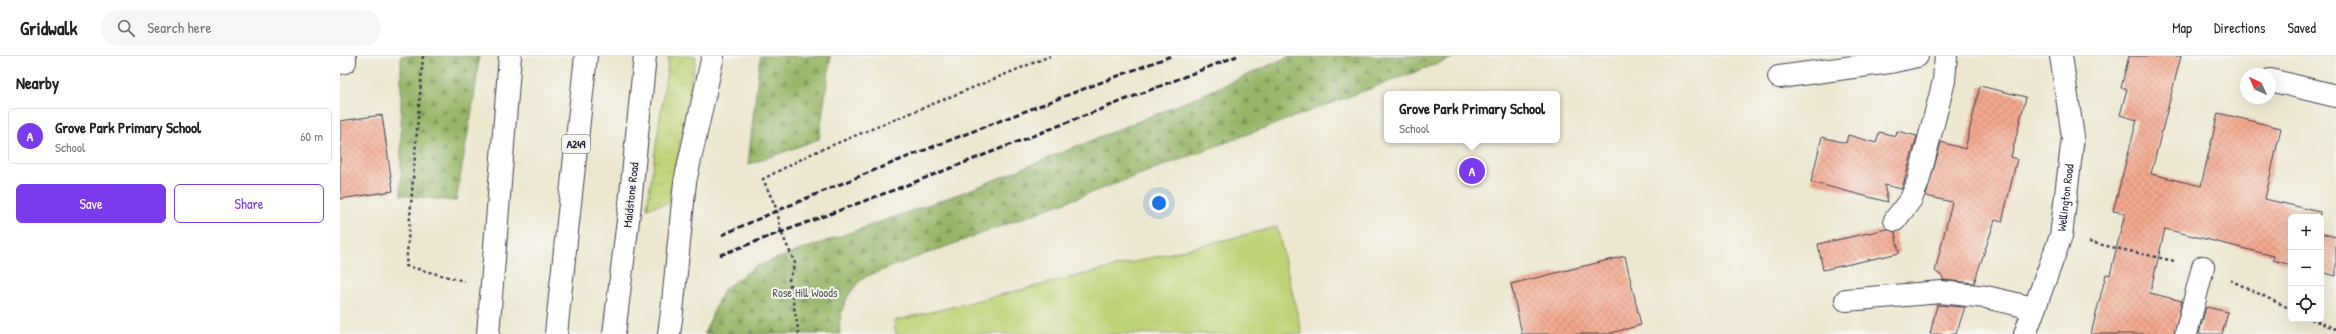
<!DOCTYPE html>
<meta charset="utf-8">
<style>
:root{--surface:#fff;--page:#f6f6f6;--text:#222;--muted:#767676;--line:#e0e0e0;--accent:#7c3aed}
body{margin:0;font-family:"Patrick Hand",sans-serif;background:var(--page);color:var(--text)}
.controls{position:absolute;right:12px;bottom:12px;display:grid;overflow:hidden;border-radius:6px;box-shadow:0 4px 16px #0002}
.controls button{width:36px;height:36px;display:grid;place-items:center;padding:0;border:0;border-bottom:1px solid var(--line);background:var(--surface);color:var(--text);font:20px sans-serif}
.compass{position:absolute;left:1900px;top:12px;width:36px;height:36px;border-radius:50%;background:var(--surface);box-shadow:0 4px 16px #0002;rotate:315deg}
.you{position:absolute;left:819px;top:147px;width:14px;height:14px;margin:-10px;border:3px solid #fff;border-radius:50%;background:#1a73e8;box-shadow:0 0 0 6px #1a73e833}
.badge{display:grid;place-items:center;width:26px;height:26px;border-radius:50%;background:var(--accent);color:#fff;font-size:13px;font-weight:700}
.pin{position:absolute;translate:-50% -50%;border:2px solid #fff;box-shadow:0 1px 4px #0006}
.popup{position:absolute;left:1044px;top:35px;width:176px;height:52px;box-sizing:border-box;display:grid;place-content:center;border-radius:6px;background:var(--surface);filter:drop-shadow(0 1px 3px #0005);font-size:13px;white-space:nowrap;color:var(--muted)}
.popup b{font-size:15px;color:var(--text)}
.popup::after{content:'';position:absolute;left:50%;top:100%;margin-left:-8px;border:8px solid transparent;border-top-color:var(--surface)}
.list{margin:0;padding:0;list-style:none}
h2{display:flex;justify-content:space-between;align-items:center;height:52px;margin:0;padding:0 16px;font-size:17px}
h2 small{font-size:13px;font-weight:400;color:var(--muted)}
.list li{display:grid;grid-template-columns:26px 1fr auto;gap:12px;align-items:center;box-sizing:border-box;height:56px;margin:0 8px 8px;padding:0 8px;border:1px solid var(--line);border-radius:6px}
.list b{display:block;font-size:15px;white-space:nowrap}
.list p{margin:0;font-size:13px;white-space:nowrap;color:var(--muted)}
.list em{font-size:13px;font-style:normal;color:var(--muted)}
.actions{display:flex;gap:8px;padding:12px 16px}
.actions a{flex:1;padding:9px 0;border:1px solid var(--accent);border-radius:6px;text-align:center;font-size:14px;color:var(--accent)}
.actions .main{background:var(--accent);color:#fff}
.icon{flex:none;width:22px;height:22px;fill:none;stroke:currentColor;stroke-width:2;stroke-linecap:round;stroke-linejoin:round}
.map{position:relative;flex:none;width:1996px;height:278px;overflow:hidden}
header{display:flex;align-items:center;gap:24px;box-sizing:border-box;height:56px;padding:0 20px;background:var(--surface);border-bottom:1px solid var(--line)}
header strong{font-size:19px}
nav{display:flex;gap:22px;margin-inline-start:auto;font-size:14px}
.search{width:280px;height:36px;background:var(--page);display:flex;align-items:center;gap:10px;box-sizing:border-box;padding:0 14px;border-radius:22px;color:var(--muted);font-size:15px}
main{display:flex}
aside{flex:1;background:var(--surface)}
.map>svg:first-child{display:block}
</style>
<header>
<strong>Gridwalk</strong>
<div class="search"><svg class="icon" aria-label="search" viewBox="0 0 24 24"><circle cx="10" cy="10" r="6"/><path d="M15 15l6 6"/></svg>Search here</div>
<nav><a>Map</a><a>Directions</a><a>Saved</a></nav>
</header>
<main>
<aside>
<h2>Nearby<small></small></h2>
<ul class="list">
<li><span class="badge">A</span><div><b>Grove Park Primary School</b><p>School</p></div><em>60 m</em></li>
</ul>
<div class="actions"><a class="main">Save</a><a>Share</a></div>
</aside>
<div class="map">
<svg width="1996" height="278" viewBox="0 0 1996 278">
<defs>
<pattern id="grass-tufts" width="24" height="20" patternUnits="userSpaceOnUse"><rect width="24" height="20" fill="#bed376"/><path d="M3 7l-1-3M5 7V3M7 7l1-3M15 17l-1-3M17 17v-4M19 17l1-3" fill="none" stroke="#a3b567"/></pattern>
<pattern id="forest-firs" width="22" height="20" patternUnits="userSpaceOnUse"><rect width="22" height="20" fill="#96b567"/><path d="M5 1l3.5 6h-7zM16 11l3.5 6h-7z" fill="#7a9356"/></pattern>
<pattern id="building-cross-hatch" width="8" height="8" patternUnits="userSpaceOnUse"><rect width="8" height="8" fill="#f2a78c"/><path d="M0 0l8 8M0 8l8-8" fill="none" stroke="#cf8f7a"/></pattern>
</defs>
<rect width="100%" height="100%" fill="#f6f6f2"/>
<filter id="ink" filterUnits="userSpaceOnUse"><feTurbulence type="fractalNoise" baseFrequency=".025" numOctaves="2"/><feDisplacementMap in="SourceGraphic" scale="8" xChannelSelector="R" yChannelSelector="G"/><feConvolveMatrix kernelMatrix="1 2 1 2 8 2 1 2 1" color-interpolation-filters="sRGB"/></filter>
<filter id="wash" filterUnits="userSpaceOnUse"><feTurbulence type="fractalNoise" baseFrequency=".012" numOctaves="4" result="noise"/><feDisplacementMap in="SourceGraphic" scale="16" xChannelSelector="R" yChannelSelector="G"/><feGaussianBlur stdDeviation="0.9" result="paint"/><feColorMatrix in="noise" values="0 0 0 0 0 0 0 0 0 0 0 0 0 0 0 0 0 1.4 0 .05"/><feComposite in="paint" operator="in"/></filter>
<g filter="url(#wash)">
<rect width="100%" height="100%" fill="#ece7ce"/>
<path fill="url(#grass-tufts)" stroke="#707a58" d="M329 0H356L329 147 307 152Z"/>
<path fill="url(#forest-firs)" stroke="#5c6c51" d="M61 0H139L135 36 116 145 61 139Z
M420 0H491L479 83 408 109Z
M950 0H1118L527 220C509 231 497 257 500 278H364L383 234 416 210 627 135 853 43Z"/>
<path fill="#bed376" stroke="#707a58" d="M937 171 962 278H556L554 265Z"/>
<g id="blocks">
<path fill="url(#building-cross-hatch)" d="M1789 0H1841L1811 118 1861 130 1878 57 1941 72 1925 143 1980 156 1979 161H1951V209L1933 204 1934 200 1825 173 1810 237 1842 245 1834 278H1751L1766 218 1770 219 1785 157 1773 155 1797 64 1780 59 1787 33 1781 32Z
M1640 30 1686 41 1671 101 1677 103 1662 166 1655 164 1634 227 1603 224V221L1595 215 1612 146 1586 140 1601 86 1625 93Z
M42 59 53 135 0 143V65Z
M1557 75 1577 80 1562 133 1544 129 1548 146 1471 126 1482 81 1506 87 1508 79 1536 87 1539 76 1556 80Z
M1547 173 1555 176 1559 197 1483 214 1478 188Z
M1981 177 1996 181V220L1981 216Z
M1285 200 1301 269 1267 278H1182L1171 228Z
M1597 249 1625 251 1616 278H1590Z
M1866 251 1888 256 1882 278H1859Z"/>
</g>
</g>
<g filter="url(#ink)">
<use href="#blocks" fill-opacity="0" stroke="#404051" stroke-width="1"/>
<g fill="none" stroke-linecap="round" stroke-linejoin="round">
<defs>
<g id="minor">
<path d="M0 7 5 6V0"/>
<path d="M1439 21 1550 6 1577 0"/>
<path d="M1930 24 1996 40"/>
<path d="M1555 164 1571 143 1578 126 1604 25 1606 0"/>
<path d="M1506 244 1601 236 1646 241 1693 252"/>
<path id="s1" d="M1685 278 1721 180 1733 81 1721 0"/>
<path d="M1846 278 1863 211"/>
</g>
<path id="highway" d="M345 126 373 0
M290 148 305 0
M227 175 246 0
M154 203 170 0
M329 278 332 256"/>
</defs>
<use href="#minor" stroke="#404051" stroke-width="24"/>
<use href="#highway" stroke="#404051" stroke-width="24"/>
<path stroke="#404051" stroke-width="2.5" stroke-dasharray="3 3" stroke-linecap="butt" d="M83 0 66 210 124 225
M1749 186 1834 205
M1890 224 1951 253
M1971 263 1996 273
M459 278 449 224 455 207 441 176 437 154 423 123 473 97 710 0"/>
<use href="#minor" stroke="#fff" stroke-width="22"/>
<use href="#highway" stroke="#fff" stroke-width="22"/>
<path stroke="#22223b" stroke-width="3" stroke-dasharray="6 3" stroke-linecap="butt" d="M382 179C529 113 680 57 831 0
M380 199 575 126 897 0"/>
<defs>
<path id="highway-bridge" d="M332 256 345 126
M148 278 154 203
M216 278 227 175
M274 278 290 148"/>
</defs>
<use href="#highway-bridge" stroke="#404051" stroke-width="24" stroke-linecap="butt"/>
<use href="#highway-bridge" stroke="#fff" stroke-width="22"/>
</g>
</g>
<g text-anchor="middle" stroke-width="4" stroke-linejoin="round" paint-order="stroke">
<rect fill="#f6f6f2" stroke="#626272" stroke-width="1" x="222" y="79" width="28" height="18" rx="3"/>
<g font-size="11" font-weight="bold" fill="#22223b">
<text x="236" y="92">A249</text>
</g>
<g font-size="12" fill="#22223b" stroke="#f6f6f2">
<text transform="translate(291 139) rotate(-84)" y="4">Maidstone Road</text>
<text dy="4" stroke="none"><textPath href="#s1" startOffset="143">Wellington Road</textPath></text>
</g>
<g font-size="12" fill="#51574d" stroke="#f6f6f2">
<text x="465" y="241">Rose Hill Woods</text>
</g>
</g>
</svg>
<div class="controls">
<button>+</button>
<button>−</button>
<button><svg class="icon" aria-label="locate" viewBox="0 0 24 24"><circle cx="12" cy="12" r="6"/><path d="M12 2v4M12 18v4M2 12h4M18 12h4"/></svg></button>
</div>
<svg class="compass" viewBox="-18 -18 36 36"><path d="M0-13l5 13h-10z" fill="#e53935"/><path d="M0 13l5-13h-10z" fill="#767676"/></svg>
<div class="you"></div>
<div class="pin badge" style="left:1132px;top:115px">A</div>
<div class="popup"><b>Grove Park Primary School</b>School</div>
</div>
</main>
